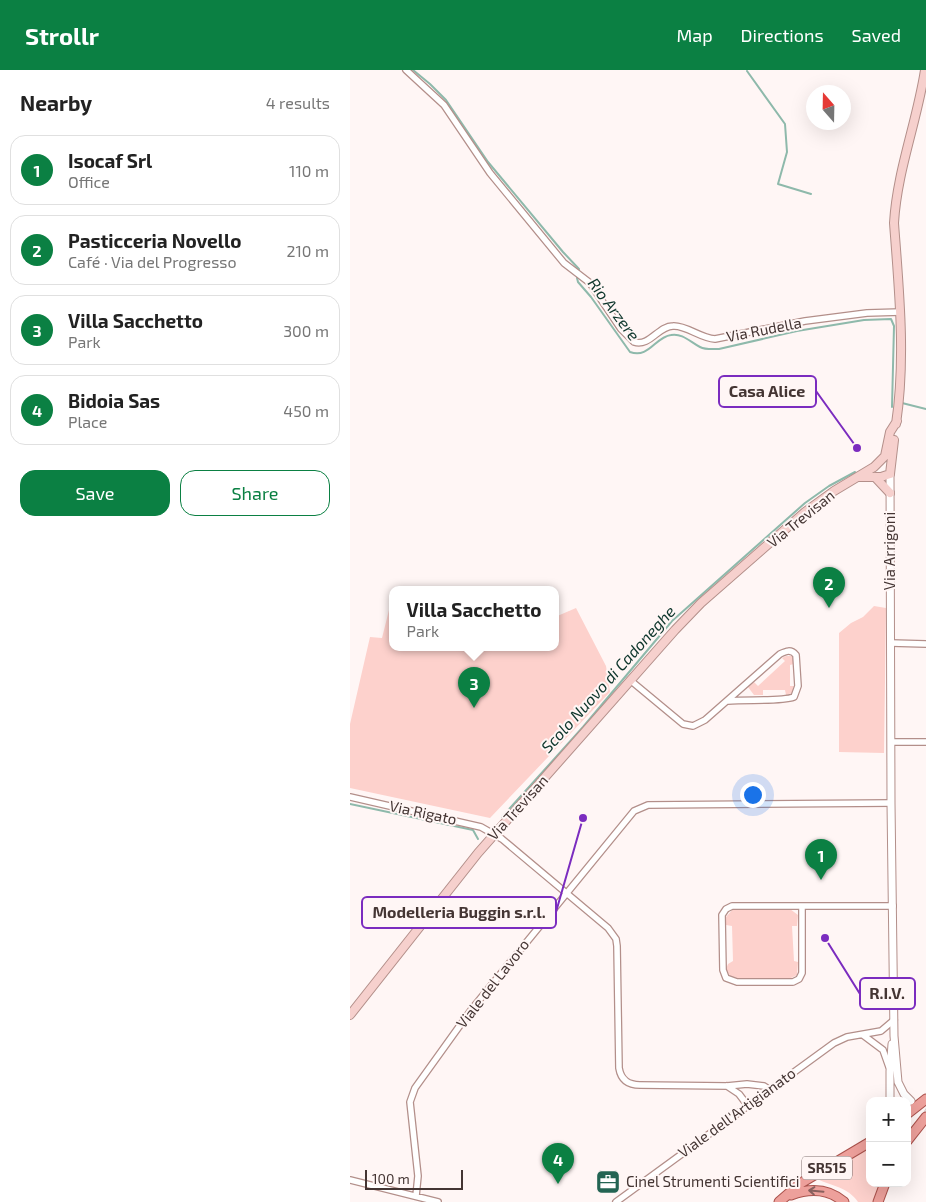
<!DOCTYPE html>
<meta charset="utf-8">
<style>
:root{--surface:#fff;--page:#f2f2f2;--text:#222;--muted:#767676;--line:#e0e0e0;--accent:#0b8043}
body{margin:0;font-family:"Exo 2",sans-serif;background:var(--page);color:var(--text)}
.controls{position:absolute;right:15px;bottom:15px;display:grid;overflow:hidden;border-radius:10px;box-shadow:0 5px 20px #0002}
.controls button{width:45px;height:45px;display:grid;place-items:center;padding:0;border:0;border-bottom:1px solid var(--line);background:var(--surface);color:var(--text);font:25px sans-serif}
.compass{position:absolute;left:456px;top:15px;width:45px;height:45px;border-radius:50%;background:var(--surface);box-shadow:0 5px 20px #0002;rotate:340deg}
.scale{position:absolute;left:15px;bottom:12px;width:98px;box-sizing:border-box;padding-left:5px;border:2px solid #443533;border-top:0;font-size:14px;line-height:18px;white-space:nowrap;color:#443533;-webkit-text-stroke:4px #fff6f5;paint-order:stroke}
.you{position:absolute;left:402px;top:724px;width:18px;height:18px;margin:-12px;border:4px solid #fff;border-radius:50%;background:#1a73e8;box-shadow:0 0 0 8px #1a73e833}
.badge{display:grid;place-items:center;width:32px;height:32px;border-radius:50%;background:var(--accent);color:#fff;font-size:16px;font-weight:700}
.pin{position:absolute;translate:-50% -41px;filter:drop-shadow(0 1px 2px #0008)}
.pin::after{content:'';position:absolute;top:26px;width:18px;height:15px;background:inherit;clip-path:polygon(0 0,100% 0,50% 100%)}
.popup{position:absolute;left:39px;top:516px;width:170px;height:65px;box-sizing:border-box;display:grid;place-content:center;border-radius:10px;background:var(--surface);filter:drop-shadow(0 1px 4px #0005);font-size:16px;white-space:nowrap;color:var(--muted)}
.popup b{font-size:19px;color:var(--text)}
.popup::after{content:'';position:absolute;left:50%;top:100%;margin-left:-10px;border:10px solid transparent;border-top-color:var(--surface)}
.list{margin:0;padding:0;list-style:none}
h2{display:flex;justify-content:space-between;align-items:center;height:65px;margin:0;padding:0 20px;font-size:21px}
h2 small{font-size:16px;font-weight:400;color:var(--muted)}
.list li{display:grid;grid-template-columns:32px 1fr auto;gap:15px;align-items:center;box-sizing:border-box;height:70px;margin:0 10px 10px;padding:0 10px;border:1px solid var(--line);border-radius:15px}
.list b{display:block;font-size:19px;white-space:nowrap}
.list p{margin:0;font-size:16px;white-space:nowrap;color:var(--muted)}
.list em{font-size:16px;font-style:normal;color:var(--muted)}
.actions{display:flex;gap:10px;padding:15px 20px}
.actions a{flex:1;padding:11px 0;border:1px solid var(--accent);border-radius:15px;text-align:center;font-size:18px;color:var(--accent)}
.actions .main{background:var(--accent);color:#fff}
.map{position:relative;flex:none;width:576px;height:1132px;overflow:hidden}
header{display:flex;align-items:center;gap:30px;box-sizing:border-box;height:70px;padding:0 25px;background:var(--accent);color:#fff}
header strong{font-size:24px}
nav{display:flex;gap:28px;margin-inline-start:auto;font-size:18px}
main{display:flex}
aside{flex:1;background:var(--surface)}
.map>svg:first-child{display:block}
</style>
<header>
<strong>Strollr</strong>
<nav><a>Map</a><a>Directions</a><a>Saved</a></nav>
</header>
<main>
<aside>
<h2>Nearby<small>4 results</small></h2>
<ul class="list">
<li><span class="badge">1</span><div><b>Isocaf Srl</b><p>Office</p></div><em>110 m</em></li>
<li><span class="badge">2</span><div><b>Pasticceria Novello</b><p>Café · Via del Progresso</p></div><em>210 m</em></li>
<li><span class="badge">3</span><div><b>Villa Sacchetto</b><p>Park</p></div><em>300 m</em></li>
<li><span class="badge">4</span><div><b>Bidoia Sas</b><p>Place</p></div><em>450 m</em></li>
</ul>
<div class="actions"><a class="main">Save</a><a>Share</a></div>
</aside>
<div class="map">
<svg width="576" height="1132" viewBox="0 0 576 1132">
<rect width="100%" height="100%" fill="#fff6f5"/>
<path fill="#fdd1cc" d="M43 524V577H205V547L226 538 256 596 260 622 140 748 0 718V654L20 567 32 568Z
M524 536 536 538 534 683 489 682V563L501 553 513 547Z
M436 586H442L444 594 440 595V616H444L442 623 436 625 435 620H413V625H404L398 617 404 612 408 616 435 591 432 588Z
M383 839H440L448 845 447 856H442L444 891 448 892 447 905 441 908H387L380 906 376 899 378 894 383 891 382 856 376 855V847Z
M520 1077V1113H530L523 1132H508C498 1117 482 1116 467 1109Z"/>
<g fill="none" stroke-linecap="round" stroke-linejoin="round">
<path stroke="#8eb9ab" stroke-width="2" d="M63 0 80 14 96 30 138 92 213 182 229 199 227 208 228 212 241 227 280 282C299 289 305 267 321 265 333 263 340 272 350 277 356 280 362 279 369 279L447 261 514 250 541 249 544 256 542 337
M397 1 435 54 437 82 428 114 461 124
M552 333 576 339
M0 734 123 760 128 769
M152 747 233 657 322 551 455 433 479 416 505 402"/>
<path stroke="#dacfce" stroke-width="7" stroke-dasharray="7 3.5" stroke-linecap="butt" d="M566 1034 576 1040"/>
<defs>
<path id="minor" d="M56 0 94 35 140 103 214 193 240 213 271 259 284 272C300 277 308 256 323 256 336 255 350 268 365 269L455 251 517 243 551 242
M541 573 576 574
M280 610 333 654 343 656 355 650 430 584C436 581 441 579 446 585L448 616 444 627C430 632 396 629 378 631
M541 672H576
M0 727 131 757 152 769 258 858 266 869 267 876 269 998C271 1010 278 1015 290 1015L377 1016 397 1014 414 1016 420 1020
M452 837V903L449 909 443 912H387L376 908 373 900 372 845 376 839 382 836H543
M513 965 533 980 539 997
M377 1016 389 1024 398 1036
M0 1110 88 1132
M66 1126 68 1106 60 1032 65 1018 121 940 284 741 298 735 541 733
M266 1132 484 973 497 967 531 961 544 950"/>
<path id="tertiary" d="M540 404 541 733 544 966 548 1012 554 1024 561 1031
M540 1031V1001L542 974"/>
<path id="secondary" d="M546 354C556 288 549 220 544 153 547 101 567 52 575 0
M540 404 544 370
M510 407H531L540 404
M525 407 540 423
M0 945 128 783 325 560 351 533 455 442 484 421 524 397 535 386 540 362 547 351"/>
<path id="primary" d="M557 1044 576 1029
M557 1071 576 1047
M441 1125C460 1118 478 1118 494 1132
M429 1132 451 1113 520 1072
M528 1132 535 1113"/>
</defs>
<use href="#minor" stroke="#b38f8a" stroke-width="8"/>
<use href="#tertiary" stroke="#b38f8a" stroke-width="9"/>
<use href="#secondary" stroke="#b38f8a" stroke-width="10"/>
<use href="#primary" stroke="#aa524c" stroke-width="11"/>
<use href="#minor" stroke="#fff" stroke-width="5.5"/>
<use href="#tertiary" stroke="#fff" stroke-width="7"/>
<use href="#secondary" stroke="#f6d0cd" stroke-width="8"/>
<use href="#primary" stroke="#eda09b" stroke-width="9"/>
</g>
<defs><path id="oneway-shaft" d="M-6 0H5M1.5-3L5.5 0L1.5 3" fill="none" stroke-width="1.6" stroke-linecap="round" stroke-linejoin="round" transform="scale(1.25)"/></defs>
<use stroke="#88605d" href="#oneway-shaft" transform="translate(466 1121) rotate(-175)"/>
<defs>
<symbol id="office-square" viewBox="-11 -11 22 22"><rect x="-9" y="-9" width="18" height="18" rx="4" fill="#236453" stroke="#fff6f5"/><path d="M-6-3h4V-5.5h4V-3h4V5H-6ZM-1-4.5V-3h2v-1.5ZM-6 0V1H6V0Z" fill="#fff"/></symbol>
</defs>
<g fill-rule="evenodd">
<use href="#office-square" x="244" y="1098" width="28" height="28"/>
</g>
<g text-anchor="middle" stroke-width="4" stroke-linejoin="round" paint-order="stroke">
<rect fill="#fff6f5" stroke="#7c6f6d" stroke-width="1" x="452" y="1086.5" width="50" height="23" rx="4"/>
<g font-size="14" font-weight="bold" fill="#443533">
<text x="477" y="1103">SR515</text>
</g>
<g font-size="15" fill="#443533" stroke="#fff6f5">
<text transform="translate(414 260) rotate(-11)" y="5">Via Rudella</text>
<text transform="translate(451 449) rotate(-39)" y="5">Via Trevisan</text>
<text transform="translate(540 481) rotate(-90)" y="5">Via Arrigoni</text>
<text transform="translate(168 738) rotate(-48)" y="5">Via Trevisan</text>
<text transform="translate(73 743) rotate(12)" y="5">Via Rigato</text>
<text transform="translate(143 914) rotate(-52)" y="5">Viale del Lavoro</text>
<text transform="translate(387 1043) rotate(-36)" y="5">Viale dell'Artigianato</text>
</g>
<g font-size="15" fill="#443533" stroke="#fff6f5" text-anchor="start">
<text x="276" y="1117">Cinel Strumenti Scientifici</text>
</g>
<g font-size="16" font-style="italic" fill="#0e362c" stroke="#fff6f5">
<text transform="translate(264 239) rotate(53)" y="6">Rio Arzere</text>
<text transform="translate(258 609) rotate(-48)" y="6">Scolo Nuovo di Cadoneghe</text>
</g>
</g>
<path fill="none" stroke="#7b2cbf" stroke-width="2" d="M507 378L466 321M233 748L206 842M475 868L510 924"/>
<g fill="#7b2cbf" stroke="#fff6f5" stroke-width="2">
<circle cx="507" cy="378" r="5"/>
<circle cx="233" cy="748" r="5"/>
<circle cx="475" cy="868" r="5"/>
</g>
<g fill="#fff6f5" stroke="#7b2cbf" stroke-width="2">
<rect x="369" y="306" width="97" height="31" rx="5"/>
<rect x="12" y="827" width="194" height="31" rx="5"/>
<rect x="510" y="908" width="55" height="31" rx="5"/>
</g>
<g font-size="16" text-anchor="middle" font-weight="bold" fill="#443533">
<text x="417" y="327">Casa Alice</text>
<text x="109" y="848">Modelleria Buggin s.r.l.</text>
<text x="537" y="929">R.I.V.</text>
</g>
</svg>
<div class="controls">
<button>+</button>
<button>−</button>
</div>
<svg class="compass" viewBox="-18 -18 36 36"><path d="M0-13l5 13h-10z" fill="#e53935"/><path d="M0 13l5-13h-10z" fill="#767676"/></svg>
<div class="scale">100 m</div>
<div class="you"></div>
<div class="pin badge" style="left:471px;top:810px">1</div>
<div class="pin badge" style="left:479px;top:538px">2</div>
<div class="pin badge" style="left:124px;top:638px">3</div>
<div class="popup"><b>Villa Sacchetto</b>Park</div>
<div class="pin badge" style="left:208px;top:1114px">4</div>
</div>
</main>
